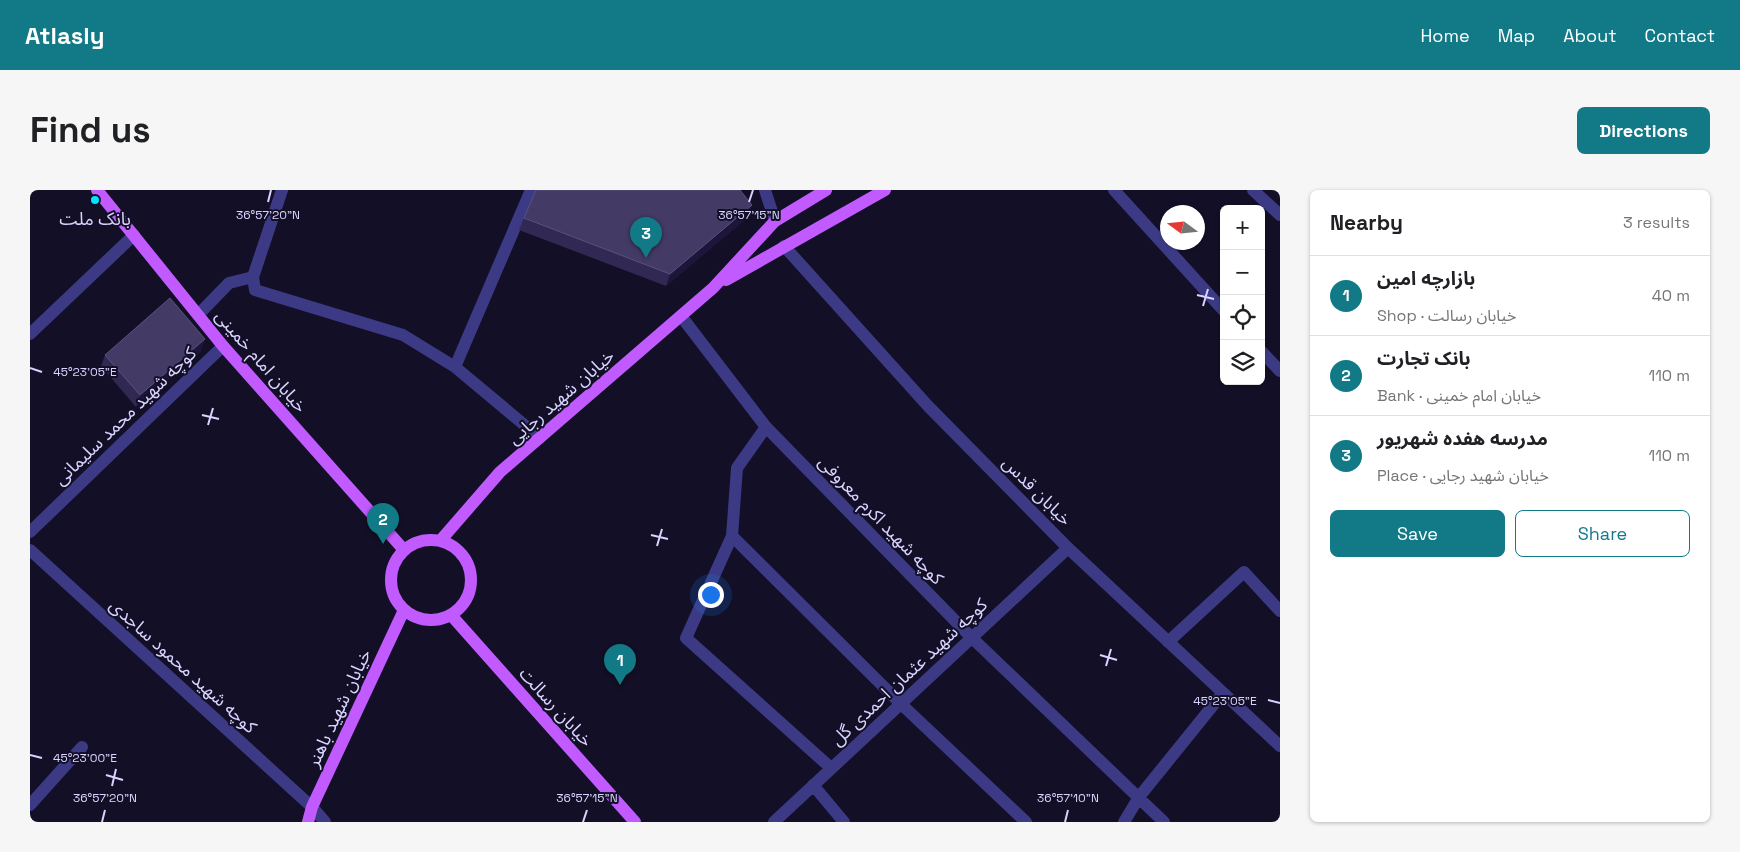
<!DOCTYPE html>
<meta charset="utf-8">
<style>
:root{--surface:#fff;--page:#f6f6f6;--text:#202124;--muted:#757577;--line:#e0e0e0;--accent:#127987}
body{margin:0;font-family:"Space Grotesk","Noto Sans Arabic",sans-serif;background:var(--page);color:var(--text)}
.controls{position:absolute;right:15px;top:15px;display:grid;overflow:hidden;border-radius:8px;box-shadow:0 1px 4px #0004}
.controls button{width:45px;height:45px;display:grid;place-items:center;padding:0;border:0;border-bottom:1px solid var(--line);background:var(--surface);color:var(--text);font:25px sans-serif}
.compass{position:absolute;left:1130px;top:15px;width:45px;height:45px;border-radius:50%;background:var(--surface);box-shadow:0 1px 4px #0004;rotate:285deg}
.you{position:absolute;left:680px;top:404px;width:18px;height:18px;margin:-12px;border:4px solid #fff;border-radius:50%;background:#1a73e8;box-shadow:0 0 0 8px #1a73e833}
.badge{display:grid;place-items:center;width:32px;height:32px;border-radius:50%;background:var(--accent);color:#fff;font-size:16px;font-weight:700}
.pin{position:absolute;translate:-50% -41px;filter:drop-shadow(0 1px 2px #0008)}
.pin::after{content:'';position:absolute;top:26px;width:18px;height:15px;background:inherit;clip-path:polygon(0 0,100% 0,50% 100%)}
.list{margin:0;padding:0;list-style:none}
h2{display:flex;justify-content:space-between;align-items:center;height:65px;margin:0;padding:0 20px;font-size:21px}
h2 small{font-size:16px;font-weight:400;color:var(--muted)}
.list li{display:grid;grid-template-columns:32px 1fr auto;gap:15px;align-items:center;box-sizing:border-box;height:80px;padding:0 20px;border-top:1px solid var(--line)}
.list b{display:block;font-size:19px;white-space:nowrap}
.list p{margin:0;font-size:16px;white-space:nowrap;color:var(--muted)}
.list em{font-size:16px;font-style:normal;color:var(--muted)}
.actions{display:flex;gap:10px;padding:15px 20px}
.actions a{flex:1;padding:11px 0;border:1px solid var(--accent);border-radius:8px;text-align:center;font-size:18px;color:var(--accent)}
.actions .main{background:var(--accent);color:#fff}
.icon{flex:none;width:28px;height:28px;fill:none;stroke:currentColor;stroke-width:2;stroke-linecap:round;stroke-linejoin:round}
.map{position:relative;flex:none;width:1250px;height:632px;overflow:hidden;border-radius:8px}
header{display:flex;align-items:center;gap:30px;box-sizing:border-box;height:70px;padding:0 25px;background:var(--accent);color:#fff}
header strong{font-size:24px}
nav{display:flex;gap:28px;margin-inline-start:auto;font-size:18px}
.intro{display:flex;align-items:center;justify-content:space-between;box-sizing:border-box;height:120px;padding:0 30px}
h1{margin:0;font-size:35px}
.button{padding:12px 22px;border-radius:8px;background:var(--accent);color:#fff;font-size:18px;font-weight:700}
main{display:flex;gap:30px;padding:0 30px}
aside{flex:1;background:var(--surface);border-radius:8px;box-shadow:0 1px 4px #0004}
.map>svg:first-child{display:block}
</style>
<header>
<strong>Atlasly</strong>
<nav><a>Home</a><a>Map</a><a>About</a><a>Contact</a></nav>
</header>
<div class="intro"><h1>Find us</h1><a class="button">Directions</a></div>
<main>
<div class="map">
<svg width="1250" height="632" viewBox="0 0 1250 632">
<rect width="100%" height="100%" fill="#130f26"/>
<g fill="none" stroke-linecap="round" stroke-linejoin="round">
<path stroke="#3d3a85" stroke-width="12" d="M252 0 223 87 225 100 373 145 425 177 510 248
M735 0 745 31
M1084 0 1194 121
M1223 0 1250 25
M754 56 898 216 1038 358 1250 556
M168 125 199 93 223 87
M651 126 736 237 941 447 1134 632
M0 144 104 45
M1231 161 1250 181
M425 177 501 0
M736 237 707 278 702 346 656 448 801 578
M0 342 193 156
M702 346 870 513 996 632
M0 360 282 617 295 632
M1138 452 1214 382 1250 421
M783 595 814 632
M0 615 52 557
M744 632 1038 358
M1094 632 1109 607 1193 503"/>
<path stroke="#c25bff" stroke-width="12" d="M67 0 193 156 374 360
M696 90 855 0
M361 390a40 40 0 1 1 80 0a40 40 0 1 1-80 0Z
M410 351 470 282 683 98 745 31 796 0
M421 425 605 632
M278 632 282 617 374 420"/>
</g>
<path fill="#312854" d="M722 15 718 27 636 96 489 40 494 28Z
M171 161 106 217 71 176 75 165Z"/>
<path fill="#1d163a" d="M722 15 718 27 636 96 640 84Z
M175 149 171 161 106 217 110 205Z"/>
<path fill="#433a66" stroke="#5a527e" d="M506 0H710L722 15 640 84 494 28Z
M140 108 175 149 110 205 75 165Z"/>
<path fill="none" stroke="#d9d4ff" stroke-width="2" d="M238 12 241 0M719 12 723 0M1167 105 1184 109M1173 116 1178 99M0 178 12 182M172 225 189 229M178 235 183 218M621 345 638 349M627 356 632 339M1070 465 1087 470M1076 476 1081 459M1238 510 1250 513M0 565 12 568M76 585 93 590M82 596 86 579M72 632 75 620M553 632 557 620M1035 632 1038 620"/>
<circle fill="#00e5ff" stroke="#130f26" stroke-width="2" cx="65" cy="10" r="5"/>
<g text-anchor="middle" stroke-width="4" stroke-linejoin="round" paint-order="stroke">
<g font-size="18" fill="#d9d4ff" stroke="#130f26">
<text x="65" y="35">بانک ملت</text>
</g>
<g font-size="18" fill="#d9d4ff" stroke="#130f26">
<text transform="translate(231 171) rotate(49)" y="6">خیابان امام خمینی</text>
<text transform="translate(531 207) rotate(-41)" y="6">خیابان شهید رجایی</text>
<text transform="translate(95 226) rotate(-44)" y="6">کوچه شهید محمد سلیمانی</text>
<text transform="translate(1007 301) rotate(45)" y="6">خیابان قدس</text>
<text transform="translate(851 330) rotate(46)" y="6">کوچه شهید اکرم معروفی</text>
<text transform="translate(153 476) rotate(42)" y="6">کوچه شهید محمود ساجدی</text>
<text transform="translate(879 482) rotate(-43)" y="6">کوچه شهید عثمان احمدی گل</text>
<text transform="translate(526 517) rotate(48)" y="6">خیابان رسالت</text>
<text transform="translate(309 518) rotate(-65)" y="6">خیابان شهید باهنر</text>
</g>
</g>
<g font-size="12" text-anchor="middle" fill="#d9d4ff" stroke="#130f26" stroke-width="4" stroke-linejoin="round" paint-order="stroke">
<text x="238" y="29">36°57'20"N</text>
<text x="719" y="29">36°57'15"N</text>
<text x="55" y="186">45°23'05"E</text>
<text x="1195" y="515">45°23'05"E</text>
<text x="55" y="572">45°23'00"E</text>
<text x="75" y="612">36°57'20"N</text>
<text x="557" y="612">36°57'15"N</text>
<text x="1038" y="612">36°57'10"N</text>
</g>
</svg>
<div class="controls">
<button>+</button>
<button>−</button>
<button><svg class="icon" aria-label="locate" viewBox="0 0 24 24"><circle cx="12" cy="12" r="6"/><path d="M12 2v4M12 18v4M2 12h4M18 12h4"/></svg></button>
<button><svg class="icon" aria-label="layers" viewBox="0 0 24 24"><path d="M12 4l9 5-9 5-9-5zM3 14l9 5 9-5"/></svg></button>
</div>
<svg class="compass" viewBox="-18 -18 36 36"><path d="M0-13l5 13h-10z" fill="#e53935"/><path d="M0 13l5-13h-10z" fill="#757577"/></svg>
<div class="you"></div>
<div class="pin badge" style="left:590px;top:495px">1</div>
<div class="pin badge" style="left:353px;top:354px">2</div>
<div class="pin badge" style="left:616px;top:68px">3</div>
</div>
<aside>
<h2>Nearby<small>3 results</small></h2>
<ul class="list">
<li><span class="badge">1</span><div><b>بازارچه امین</b><p>Shop · خیابان رسالت</p></div><em>40 m</em></li>
<li><span class="badge">2</span><div><b>بانک تجارت</b><p>Bank · خیابان امام خمینی</p></div><em>110 m</em></li>
<li><span class="badge">3</span><div><b>مدرسه هفده شهریور</b><p>Place · خیابان شهید رجایی</p></div><em>110 m</em></li>
</ul>
<div class="actions"><a class="main">Save</a><a>Share</a></div>
</aside>
</main>
